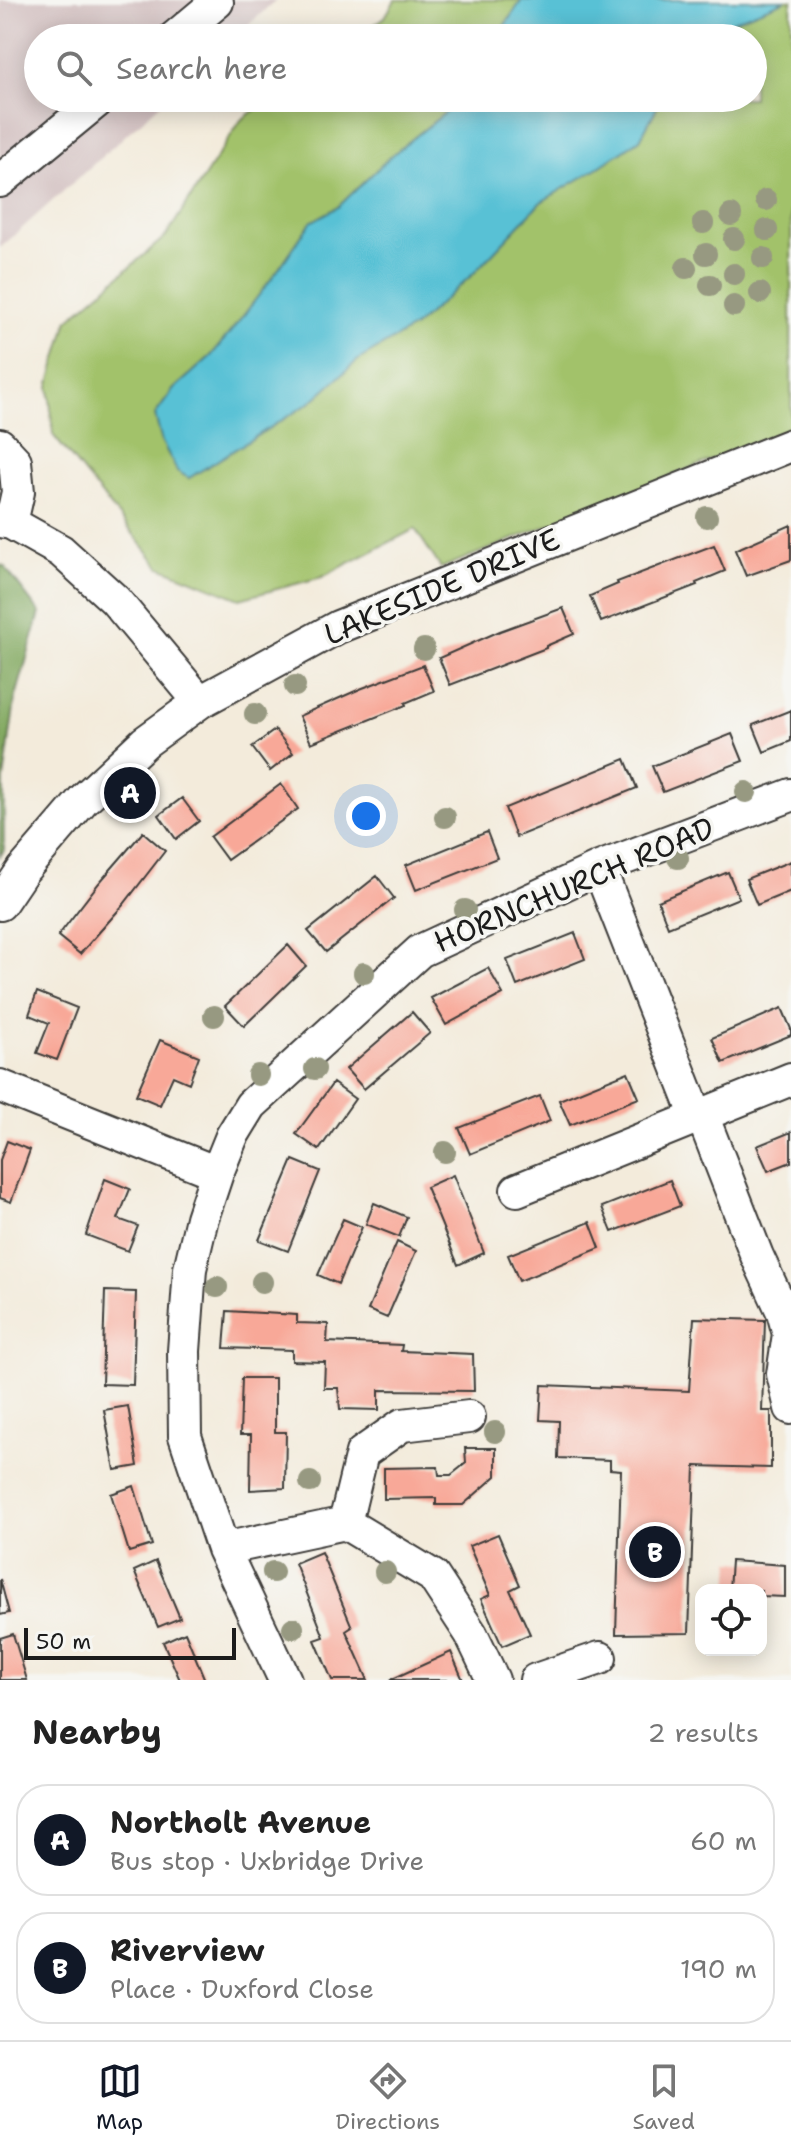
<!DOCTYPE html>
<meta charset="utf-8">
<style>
:root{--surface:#fff;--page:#f2f2f2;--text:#222;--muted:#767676;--line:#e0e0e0;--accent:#111827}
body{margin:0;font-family:"Shantell Sans",sans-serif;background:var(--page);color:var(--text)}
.controls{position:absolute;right:24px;bottom:24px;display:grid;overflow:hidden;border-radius:16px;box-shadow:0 4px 20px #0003}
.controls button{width:72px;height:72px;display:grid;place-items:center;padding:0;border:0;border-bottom:2px solid var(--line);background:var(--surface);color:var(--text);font:40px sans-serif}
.scale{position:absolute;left:24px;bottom:20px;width:212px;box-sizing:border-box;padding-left:8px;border:4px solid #1c1c1c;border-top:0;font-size:22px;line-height:28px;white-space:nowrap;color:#1c1c1c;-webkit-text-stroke:6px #f6f6f2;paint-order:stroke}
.you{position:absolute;left:366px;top:816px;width:28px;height:28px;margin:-20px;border:6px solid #fff;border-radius:50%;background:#1a73e8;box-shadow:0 0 0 12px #1a73e833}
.badge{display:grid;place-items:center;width:52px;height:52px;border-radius:50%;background:var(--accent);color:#fff;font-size:26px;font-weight:700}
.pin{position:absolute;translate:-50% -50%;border:4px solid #fff;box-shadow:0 2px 8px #0006}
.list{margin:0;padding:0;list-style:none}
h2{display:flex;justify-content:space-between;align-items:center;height:104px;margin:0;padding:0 32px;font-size:34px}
h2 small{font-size:26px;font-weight:400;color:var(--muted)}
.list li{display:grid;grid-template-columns:52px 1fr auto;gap:24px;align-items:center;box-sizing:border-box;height:112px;margin:0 16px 16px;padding:0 16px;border:2px solid var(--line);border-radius:32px}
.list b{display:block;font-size:30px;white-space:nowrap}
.list p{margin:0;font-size:26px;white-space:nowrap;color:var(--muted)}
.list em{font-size:26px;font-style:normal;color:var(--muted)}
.icon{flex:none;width:44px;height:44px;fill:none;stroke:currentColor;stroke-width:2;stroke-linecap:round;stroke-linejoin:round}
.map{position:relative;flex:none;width:791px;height:1680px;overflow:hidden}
.search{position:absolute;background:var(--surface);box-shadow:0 4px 20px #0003;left:24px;right:24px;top:24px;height:88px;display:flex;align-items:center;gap:20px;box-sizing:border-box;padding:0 28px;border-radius:44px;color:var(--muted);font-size:30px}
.sheet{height:360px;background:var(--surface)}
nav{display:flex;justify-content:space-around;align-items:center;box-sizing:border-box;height:112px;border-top:2px solid var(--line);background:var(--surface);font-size:22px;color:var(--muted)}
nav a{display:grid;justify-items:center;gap:4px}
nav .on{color:var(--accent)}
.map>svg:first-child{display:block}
</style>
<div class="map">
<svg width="791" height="1680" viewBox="0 0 791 1680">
<rect width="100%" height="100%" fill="#f6f6f2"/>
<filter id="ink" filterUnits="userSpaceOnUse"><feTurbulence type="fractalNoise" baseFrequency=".0125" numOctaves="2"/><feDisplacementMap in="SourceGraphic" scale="16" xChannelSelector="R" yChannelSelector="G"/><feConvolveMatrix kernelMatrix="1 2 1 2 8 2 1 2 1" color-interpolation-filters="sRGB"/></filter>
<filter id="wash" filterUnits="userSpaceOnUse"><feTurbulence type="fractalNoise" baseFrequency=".006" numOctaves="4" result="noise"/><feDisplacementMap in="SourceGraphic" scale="32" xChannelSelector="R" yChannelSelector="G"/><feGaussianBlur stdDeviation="1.8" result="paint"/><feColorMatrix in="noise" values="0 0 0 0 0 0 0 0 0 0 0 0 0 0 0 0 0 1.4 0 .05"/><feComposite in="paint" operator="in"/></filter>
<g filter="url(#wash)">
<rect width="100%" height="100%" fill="#f3ebdb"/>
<path fill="#d2bfc0" d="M0 0H276L234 38H38V98H167L0 248Z"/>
<path fill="#a2c26a" stroke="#5f6f43" stroke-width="2" d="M395 0H522L496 38H355L385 17Z
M786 0H791V428L441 568 415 529 322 577 240 599 160 567 53 435 49 386 68 320 166 236 241 120 272 98H456L450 109 392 155 338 207 311 222 278 270 237 324 211 356 174 389 155 415 162 442 177 470 189 478 311 402 358 360 414 327 474 273 541 202 599 167 640 139 662 98H753V38H723L733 21Z"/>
<path fill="#81a85e" stroke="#4e623d" stroke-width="2" d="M0 565 4 566 40 613 15 700 4 780V850L0 856Z"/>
<path fill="#59c1d5" stroke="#3a6e78" stroke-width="2" d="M522 0H786L733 21 723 38H496Z
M456 98H662L640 139 599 167 541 202 474 273 414 327 358 360 311 402 189 478 177 471 162 442 155 415 174 389 211 356 237 324 278 270 311 222 338 207 392 155 450 109Z"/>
<g id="blocks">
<path fill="#f8a898" d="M791 525V560L746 576 735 550Z
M714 545 725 571 696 583 697 585 601 622 590 596 618 584 617 582Z
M563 608 574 634 546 646V648L450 685 439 658 500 631Z
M423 665 434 691 405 703 406 705 311 743 299 716 360 689Z
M791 710V741L764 752 753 725Z
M275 730 293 753 270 771 252 747Z
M732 734 743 761 663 792 652 766Z
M625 759 637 788 516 837 505 808Z
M281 784 298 809 227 860 210 837Z
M182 798 199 821 176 839 159 815Z
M143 832 165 851 124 904 80 954 58 936 99 883Z
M487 832 497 858 416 890 406 865Z
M791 861V891L757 905 746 879Z
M728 872 739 898 668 927 658 901Z
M377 876 394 898 326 952 308 931Z
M575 933 585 959 517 986 507 960Z
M288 945 306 966 244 1026 225 1006Z
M488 968 503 994 446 1025 431 998Z
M37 992 77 1008 57 1060 37 1053 49 1023 29 1015Z
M782 1008 791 1029V1035L723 1063 712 1038Z
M412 1012 430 1033 364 1089 346 1069Z
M160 1040 199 1056 189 1083 173 1076 160 1105 136 1095Z
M628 1072 639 1098 570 1125 559 1100Z
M333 1083 355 1099 319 1150 296 1134Z
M540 1096 550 1121 470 1154 459 1128Z
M791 1132V1162L768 1171 757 1146Z
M7 1141 30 1150 11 1202 0 1198V1160Z
M293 1160 320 1171 288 1251 259 1240Z
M453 1175 484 1253 458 1265 426 1187Z
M105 1179 130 1189 118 1219 138 1226 128 1251 86 1235Z
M670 1180 680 1206 612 1232 602 1207Z
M374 1203 407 1217 399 1237 366 1224Z
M343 1219 362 1227 338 1284 318 1275Z
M590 1222 600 1248 519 1281 508 1255Z
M397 1242 416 1251 387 1318 368 1310Z
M105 1291 136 1292 133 1385 102 1384Z
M227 1311 297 1315V1323L328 1324 327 1342 402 1345 401 1351 473 1354 474 1391 379 1390V1410L340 1409 338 1388H324L325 1362 292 1361V1350L224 1348Z
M694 1318 765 1320 762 1411H771V1468L695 1466 689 1633 616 1634 621 1470 610 1469V1460L558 1458 559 1421 540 1420 542 1385 689 1391Z
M242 1378H275V1432H286L285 1488 250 1490 251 1435H240Z
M128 1406 138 1466 115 1470 104 1410Z
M465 1448H496V1476L463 1505H436V1498L384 1499V1468L438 1467 439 1475H451L466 1463Z
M134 1486 152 1545 129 1552 111 1494Z
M498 1534 520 1585 510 1590 530 1634 502 1646 481 1599 490 1595 469 1546Z
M321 1552 352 1627 346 1631 368 1680H332L315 1640 324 1637 295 1563Z
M156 1561 180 1618 158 1627 134 1571Z
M731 1561 785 1565V1597L761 1596V1590H729Z
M0 1579 9 1613 0 1615Z
M185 1632 205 1680H180L163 1642Z
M13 1634 27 1680H0V1638Z
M451 1652 463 1680H390Z"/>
</g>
</g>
<g filter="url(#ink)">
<use href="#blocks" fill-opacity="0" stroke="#3c3b39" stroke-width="2"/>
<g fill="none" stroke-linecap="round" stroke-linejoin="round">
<defs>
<path id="minor" d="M174 38 217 2 216 0
M0 181 101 98
M0 445 15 461 18 492 11 523
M0 521 11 523 61 551 115 600 200 702
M599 868 697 1117
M0 904 23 870 83 800 145 742 200 702 338 627 791 445
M0 1086 217 1173
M702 1115 757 1256 783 1312 789 1334 783 1374 791 1408
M517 1190 791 1079
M469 1417 402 1425 362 1453 345 1523 433 1576 471 1634 493 1680
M223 1549 345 1523
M285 1680 223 1549 185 1436 184 1351 190 1269 202 1218 217 1173 232 1136 251 1105 420 951 599 868 791 795
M536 1680 600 1658"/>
</defs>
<use href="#minor" stroke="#3c3b39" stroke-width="36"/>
<use href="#minor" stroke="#fff" stroke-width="32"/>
</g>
<g fill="#979981">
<circle cx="766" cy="200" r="11"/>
<circle cx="731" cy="215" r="11"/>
<circle cx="703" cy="223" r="11"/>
<circle cx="767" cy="230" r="11"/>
<circle cx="734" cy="239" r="11"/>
<circle cx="706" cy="254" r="11"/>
<circle cx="763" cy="258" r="11"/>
<circle cx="686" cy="268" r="11"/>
<circle cx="734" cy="274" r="11"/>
<circle cx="710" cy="285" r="11"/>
<circle cx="760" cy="293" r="11"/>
<circle cx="734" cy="306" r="11"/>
<circle cx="707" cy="517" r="11"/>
<circle cx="424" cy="649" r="11"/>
<circle cx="295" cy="686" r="11"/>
<circle cx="255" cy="714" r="11"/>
<circle cx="746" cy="792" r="11"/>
<circle cx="445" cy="817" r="11"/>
<circle cx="678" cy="858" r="11"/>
<circle cx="465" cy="910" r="11"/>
<circle cx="364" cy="973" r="11"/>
<circle cx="214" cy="1016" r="11"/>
<circle cx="315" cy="1069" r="11"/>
<circle cx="258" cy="1075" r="11"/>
<circle cx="445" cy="1152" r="11"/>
<circle cx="262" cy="1282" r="11"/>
<circle cx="217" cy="1287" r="11"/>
<circle cx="495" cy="1432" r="11"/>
<circle cx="310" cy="1482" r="11"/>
<circle cx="273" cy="1572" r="11"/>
<circle cx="385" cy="1572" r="11"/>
<circle cx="293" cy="1628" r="11"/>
</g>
</g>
<g text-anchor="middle" stroke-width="7" stroke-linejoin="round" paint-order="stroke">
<g font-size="30" fill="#1c1c1c" stroke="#f6f6f2">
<text transform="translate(442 587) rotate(-23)" y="10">LAKESIDE DRIVE</text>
<text transform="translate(574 885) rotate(-23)" y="10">HORNCHURCH ROAD</text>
</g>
</g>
</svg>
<div class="controls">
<button><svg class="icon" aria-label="locate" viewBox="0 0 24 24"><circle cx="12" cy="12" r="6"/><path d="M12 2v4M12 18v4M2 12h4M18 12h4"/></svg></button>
</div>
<div class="scale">50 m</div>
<div class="you"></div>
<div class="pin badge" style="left:130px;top:793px">A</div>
<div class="pin badge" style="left:655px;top:1552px">B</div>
<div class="search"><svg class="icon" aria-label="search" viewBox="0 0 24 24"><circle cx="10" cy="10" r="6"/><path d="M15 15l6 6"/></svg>Search here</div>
</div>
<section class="sheet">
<h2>Nearby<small>2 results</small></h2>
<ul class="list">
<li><span class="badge">A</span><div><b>Northolt Avenue</b><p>Bus stop · Uxbridge Drive</p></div><em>60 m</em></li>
<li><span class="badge">B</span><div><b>Riverview</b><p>Place · Duxford Close</p></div><em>190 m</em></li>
</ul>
</section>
<nav>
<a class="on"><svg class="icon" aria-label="map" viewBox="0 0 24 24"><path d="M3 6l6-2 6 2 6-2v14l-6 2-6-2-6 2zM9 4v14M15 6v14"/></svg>Map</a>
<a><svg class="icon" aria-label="directions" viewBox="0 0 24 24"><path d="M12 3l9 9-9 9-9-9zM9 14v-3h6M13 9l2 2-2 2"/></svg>Directions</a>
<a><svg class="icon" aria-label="saved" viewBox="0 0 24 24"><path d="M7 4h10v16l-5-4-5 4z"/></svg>Saved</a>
</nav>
